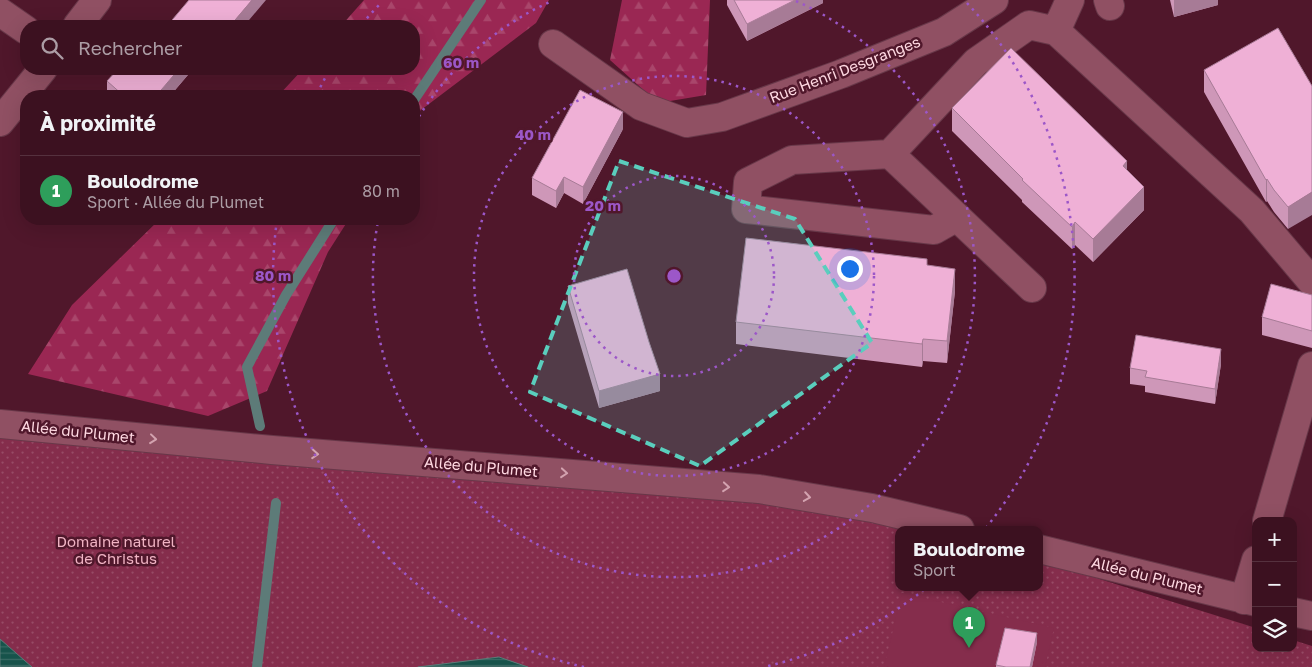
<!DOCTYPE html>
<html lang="fr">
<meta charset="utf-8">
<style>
:root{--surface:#3c1120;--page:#471f2d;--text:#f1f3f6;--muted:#ac9da5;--line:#55313e;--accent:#2563eb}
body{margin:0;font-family:"Golos Text",sans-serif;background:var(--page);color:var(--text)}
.controls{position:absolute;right:15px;bottom:15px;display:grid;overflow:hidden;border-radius:10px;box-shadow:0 5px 20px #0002}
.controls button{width:45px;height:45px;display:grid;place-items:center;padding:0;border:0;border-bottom:1px solid var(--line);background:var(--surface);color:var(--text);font:25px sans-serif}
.you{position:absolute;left:849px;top:268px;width:18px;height:18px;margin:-12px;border:4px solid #fff;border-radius:50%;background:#1a73e8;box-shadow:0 0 0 8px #1a73e833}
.badge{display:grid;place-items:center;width:32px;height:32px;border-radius:50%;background:var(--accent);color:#fff;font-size:16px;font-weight:700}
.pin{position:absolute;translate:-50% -41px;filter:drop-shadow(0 1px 2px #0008)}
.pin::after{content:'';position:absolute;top:26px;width:18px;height:15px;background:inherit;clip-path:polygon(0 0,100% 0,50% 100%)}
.popup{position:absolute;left:895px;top:526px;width:148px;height:65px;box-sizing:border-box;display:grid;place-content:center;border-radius:10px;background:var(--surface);filter:drop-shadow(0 1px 4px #0005);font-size:16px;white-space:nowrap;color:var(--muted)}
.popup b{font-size:19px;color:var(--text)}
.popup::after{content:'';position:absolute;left:50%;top:100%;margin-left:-10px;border:10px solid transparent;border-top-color:var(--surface)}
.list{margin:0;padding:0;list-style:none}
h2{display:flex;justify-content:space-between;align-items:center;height:65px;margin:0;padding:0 20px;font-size:21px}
h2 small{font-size:16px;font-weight:400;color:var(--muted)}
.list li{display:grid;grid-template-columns:32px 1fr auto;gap:15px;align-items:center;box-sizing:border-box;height:70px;padding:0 20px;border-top:1px solid var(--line)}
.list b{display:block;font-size:19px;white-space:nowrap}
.list p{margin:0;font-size:16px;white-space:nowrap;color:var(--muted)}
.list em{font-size:16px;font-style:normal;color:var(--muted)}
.icon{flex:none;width:28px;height:28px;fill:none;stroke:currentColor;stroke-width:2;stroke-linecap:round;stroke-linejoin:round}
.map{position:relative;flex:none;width:1312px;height:667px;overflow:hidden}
.search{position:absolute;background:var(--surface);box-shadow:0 5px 20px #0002;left:20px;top:20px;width:400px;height:55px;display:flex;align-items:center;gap:12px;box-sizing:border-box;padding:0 18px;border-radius:20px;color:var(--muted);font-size:19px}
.panel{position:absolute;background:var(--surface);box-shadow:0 5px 20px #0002;left:20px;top:90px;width:400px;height:135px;border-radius:20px}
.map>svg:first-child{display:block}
</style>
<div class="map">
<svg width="1312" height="667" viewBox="0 0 1312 667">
<defs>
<pattern id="grass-dots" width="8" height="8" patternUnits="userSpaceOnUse" patternTransform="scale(1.25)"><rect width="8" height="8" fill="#852d4c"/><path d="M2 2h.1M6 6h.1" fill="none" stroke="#974b66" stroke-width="1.8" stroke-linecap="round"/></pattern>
<pattern id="forest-firs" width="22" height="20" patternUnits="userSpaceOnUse" patternTransform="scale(1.25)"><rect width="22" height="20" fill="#9a2753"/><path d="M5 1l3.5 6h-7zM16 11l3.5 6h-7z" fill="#a9466b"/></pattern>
<pattern id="water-rules" width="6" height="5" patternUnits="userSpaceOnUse" patternTransform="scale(1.25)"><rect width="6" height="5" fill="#17534b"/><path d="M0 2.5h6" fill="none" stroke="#3a6b65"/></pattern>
</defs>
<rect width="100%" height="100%" fill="#50172b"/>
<path fill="url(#grass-dots)" d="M0 424 862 506 940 529H899V587H1039V560L1256 628V648H1293V640L1312 646V667H0Z"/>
<path fill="url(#forest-firs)" d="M364 0H549L536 23 417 113 414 117V96H278L303 69H414V26H341Z
M622 0H710L706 95 658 103 610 60Z
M160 219H349L328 252 267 391 208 416 28 374 72 305Z"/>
<path fill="#852d4c" d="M902 593 1054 628 1045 667H884Z"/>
<path fill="url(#water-rules)" stroke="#5d7b78" d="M0 639 32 667H0Z
M499 657 528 667H418Z"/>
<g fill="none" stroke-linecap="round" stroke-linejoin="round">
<path stroke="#5d7b78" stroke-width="10" d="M414 100 481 0
M260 426 247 367 286 295 334 219
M257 667 276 503"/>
<defs>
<path id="minor" d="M1108 0 1110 6
M0 12 26 30
M77 26 97 0
M1056 31 1070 0
M553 44 641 106 687 123 722 117 841 74 944 32 994 0
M0 122 43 69
M890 154 1032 288
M957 217 934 230 746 209 748 182 792 160 890 154 976 62 1029 25 1056 31 1252 211 1312 282
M0 424 272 450 759 489 872 508 960 529
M1267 521 1312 366
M1039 549 1256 602
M1244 600 1256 560
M1293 612 1312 616"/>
</defs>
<use href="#minor" stroke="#683849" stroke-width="30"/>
<use href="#minor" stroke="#905063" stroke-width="28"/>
</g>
<path fill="#ce97b8" d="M727 0H823V3L747 41 727 5Z
M1170 0H1218V5L1174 17Z
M118 69H193L170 96H107V81Z
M1204 70 1312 86 1288 229 1274 212 1267 201 1266 202 1204 92Z
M952 108 1127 170 1144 210 1093 262 1075 245 1072 249 1022 202V200L952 131Z
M623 129 583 204 564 193 556 208 532 195V178Z
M927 265 955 291 947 363 923 361 922 367 736 344V322Z
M568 286 660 391 599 408 568 303Z
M1312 295V348L1262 335V317Z
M1221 364 1215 404 1145 392V386L1130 384V368Z
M1037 642 1032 667H996V665Z"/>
<path fill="#a77b96" d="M252 0H266L244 26H230Z
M795 0H823V3L747 41V24Z
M1174 0H1218V5L1174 17Z
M179 69H193L170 96H156Z
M623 112V129L583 204V187Z
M1127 161V183L1123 166Z
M564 177V193L556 208V191Z
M1267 179V201L1266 202V180Z
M1144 187V210L1093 262V239Z
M1312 192V215L1288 229V207Z
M52 219H73L52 223Z
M1075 222V245L1072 249V227Z
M955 269V291L947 363V341Z
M923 339V361L922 367V344Z
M1221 349V364L1215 404V389Z
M660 374V391L599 408V391Z
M1037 633V642L1032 667H1030Z"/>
<path fill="#efb0d6" stroke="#a77b96" d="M189 0H252L230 26H167Z
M734 0H795L747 24Z
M1278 28 1312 86V192L1288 207 1274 190 1267 179 1266 180 1204 70Z
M1011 48 1127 161 1123 166 1144 187 1093 239 1075 222 1072 227 1022 180 1023 179 952 108Z
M118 69H179L156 96H124L107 81Z
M580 90 623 112 583 187 564 177 556 191 532 178Z
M746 238 927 259V265L955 269 947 341 923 339 922 344 736 322Z
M627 269 649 342 660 374 599 391 568 286Z
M1271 284 1312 295V331L1262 317Z
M1136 335 1221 349 1215 389 1145 377 1147 371 1130 368Z
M1005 628 1037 633 1030 667H1006L996 665Z"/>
<defs><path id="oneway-chevron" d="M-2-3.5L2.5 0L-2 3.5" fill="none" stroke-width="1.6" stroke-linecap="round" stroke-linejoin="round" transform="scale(1.25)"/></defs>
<g stroke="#d3a2af">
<use href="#oneway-chevron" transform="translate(153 439) rotate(6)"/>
<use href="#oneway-chevron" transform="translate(315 454) rotate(4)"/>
<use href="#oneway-chevron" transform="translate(564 473) rotate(5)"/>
<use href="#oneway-chevron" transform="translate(726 487) rotate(5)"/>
<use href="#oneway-chevron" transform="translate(807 497) rotate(9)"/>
</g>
<path fill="#5acebd" fill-opacity="0.2" stroke="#5acebd" stroke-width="4" stroke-dasharray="10 6" stroke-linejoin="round" d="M619 161 795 219 872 343 700 466 530 392Z"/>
<g fill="none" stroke="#9c57c8" stroke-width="2.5" stroke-dasharray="2.5 5">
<circle cx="674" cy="276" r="100"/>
<circle cx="674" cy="276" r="200"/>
<path d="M415 123A301 301 0 0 1 552 1M796 1A301 301 0 1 1 378 221"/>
<path d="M584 667A401 401 0 0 1 277 220M317 94A401 401 0 0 1 330 69M362 24A401 401 0 0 1 381 3M967 3A401 401 0 0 1 764 667"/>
</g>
<g text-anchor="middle" stroke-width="5" stroke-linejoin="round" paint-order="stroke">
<g font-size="15" fill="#ffd9e2" stroke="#50172b">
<text transform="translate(845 70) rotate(-21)" y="5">Rue Henri Desgranges</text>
<text transform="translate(78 432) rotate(6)" y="5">Allée du Plumet</text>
<text transform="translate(481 467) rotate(5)" y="5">Allée du Plumet</text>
<text transform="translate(1147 576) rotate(14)" y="5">Allée du Plumet</text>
</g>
<g font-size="15" fill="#f0b3c3" stroke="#50172b">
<text x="116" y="547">Domaine naturel<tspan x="116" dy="17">de Christus</tspan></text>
</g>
</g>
<circle cx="674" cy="276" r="8" fill="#9c57c8" stroke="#50172b" stroke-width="2.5"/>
<g font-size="15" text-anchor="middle" font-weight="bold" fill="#9c57c8" stroke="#50172b" stroke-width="5" stroke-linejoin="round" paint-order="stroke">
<text x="461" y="68">60 m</text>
<text x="533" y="140">40 m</text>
<text x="603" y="211">20 m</text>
<text x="273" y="281">80 m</text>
</g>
</svg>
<div class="controls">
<button>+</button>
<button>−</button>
<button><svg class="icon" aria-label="layers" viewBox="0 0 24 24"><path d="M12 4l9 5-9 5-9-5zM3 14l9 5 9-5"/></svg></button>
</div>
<div class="you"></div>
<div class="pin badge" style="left:969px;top:648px;background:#2e9e5b">1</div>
<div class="popup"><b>Boulodrome</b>Sport</div>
<div class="search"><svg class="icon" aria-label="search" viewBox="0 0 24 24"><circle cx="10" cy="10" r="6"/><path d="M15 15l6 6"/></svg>Rechercher</div>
<section class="panel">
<h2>À proximité<small></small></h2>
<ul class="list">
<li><span class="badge" style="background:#2e9e5b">1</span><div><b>Boulodrome</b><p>Sport · Allée du Plumet</p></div><em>80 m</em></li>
</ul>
</section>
</div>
